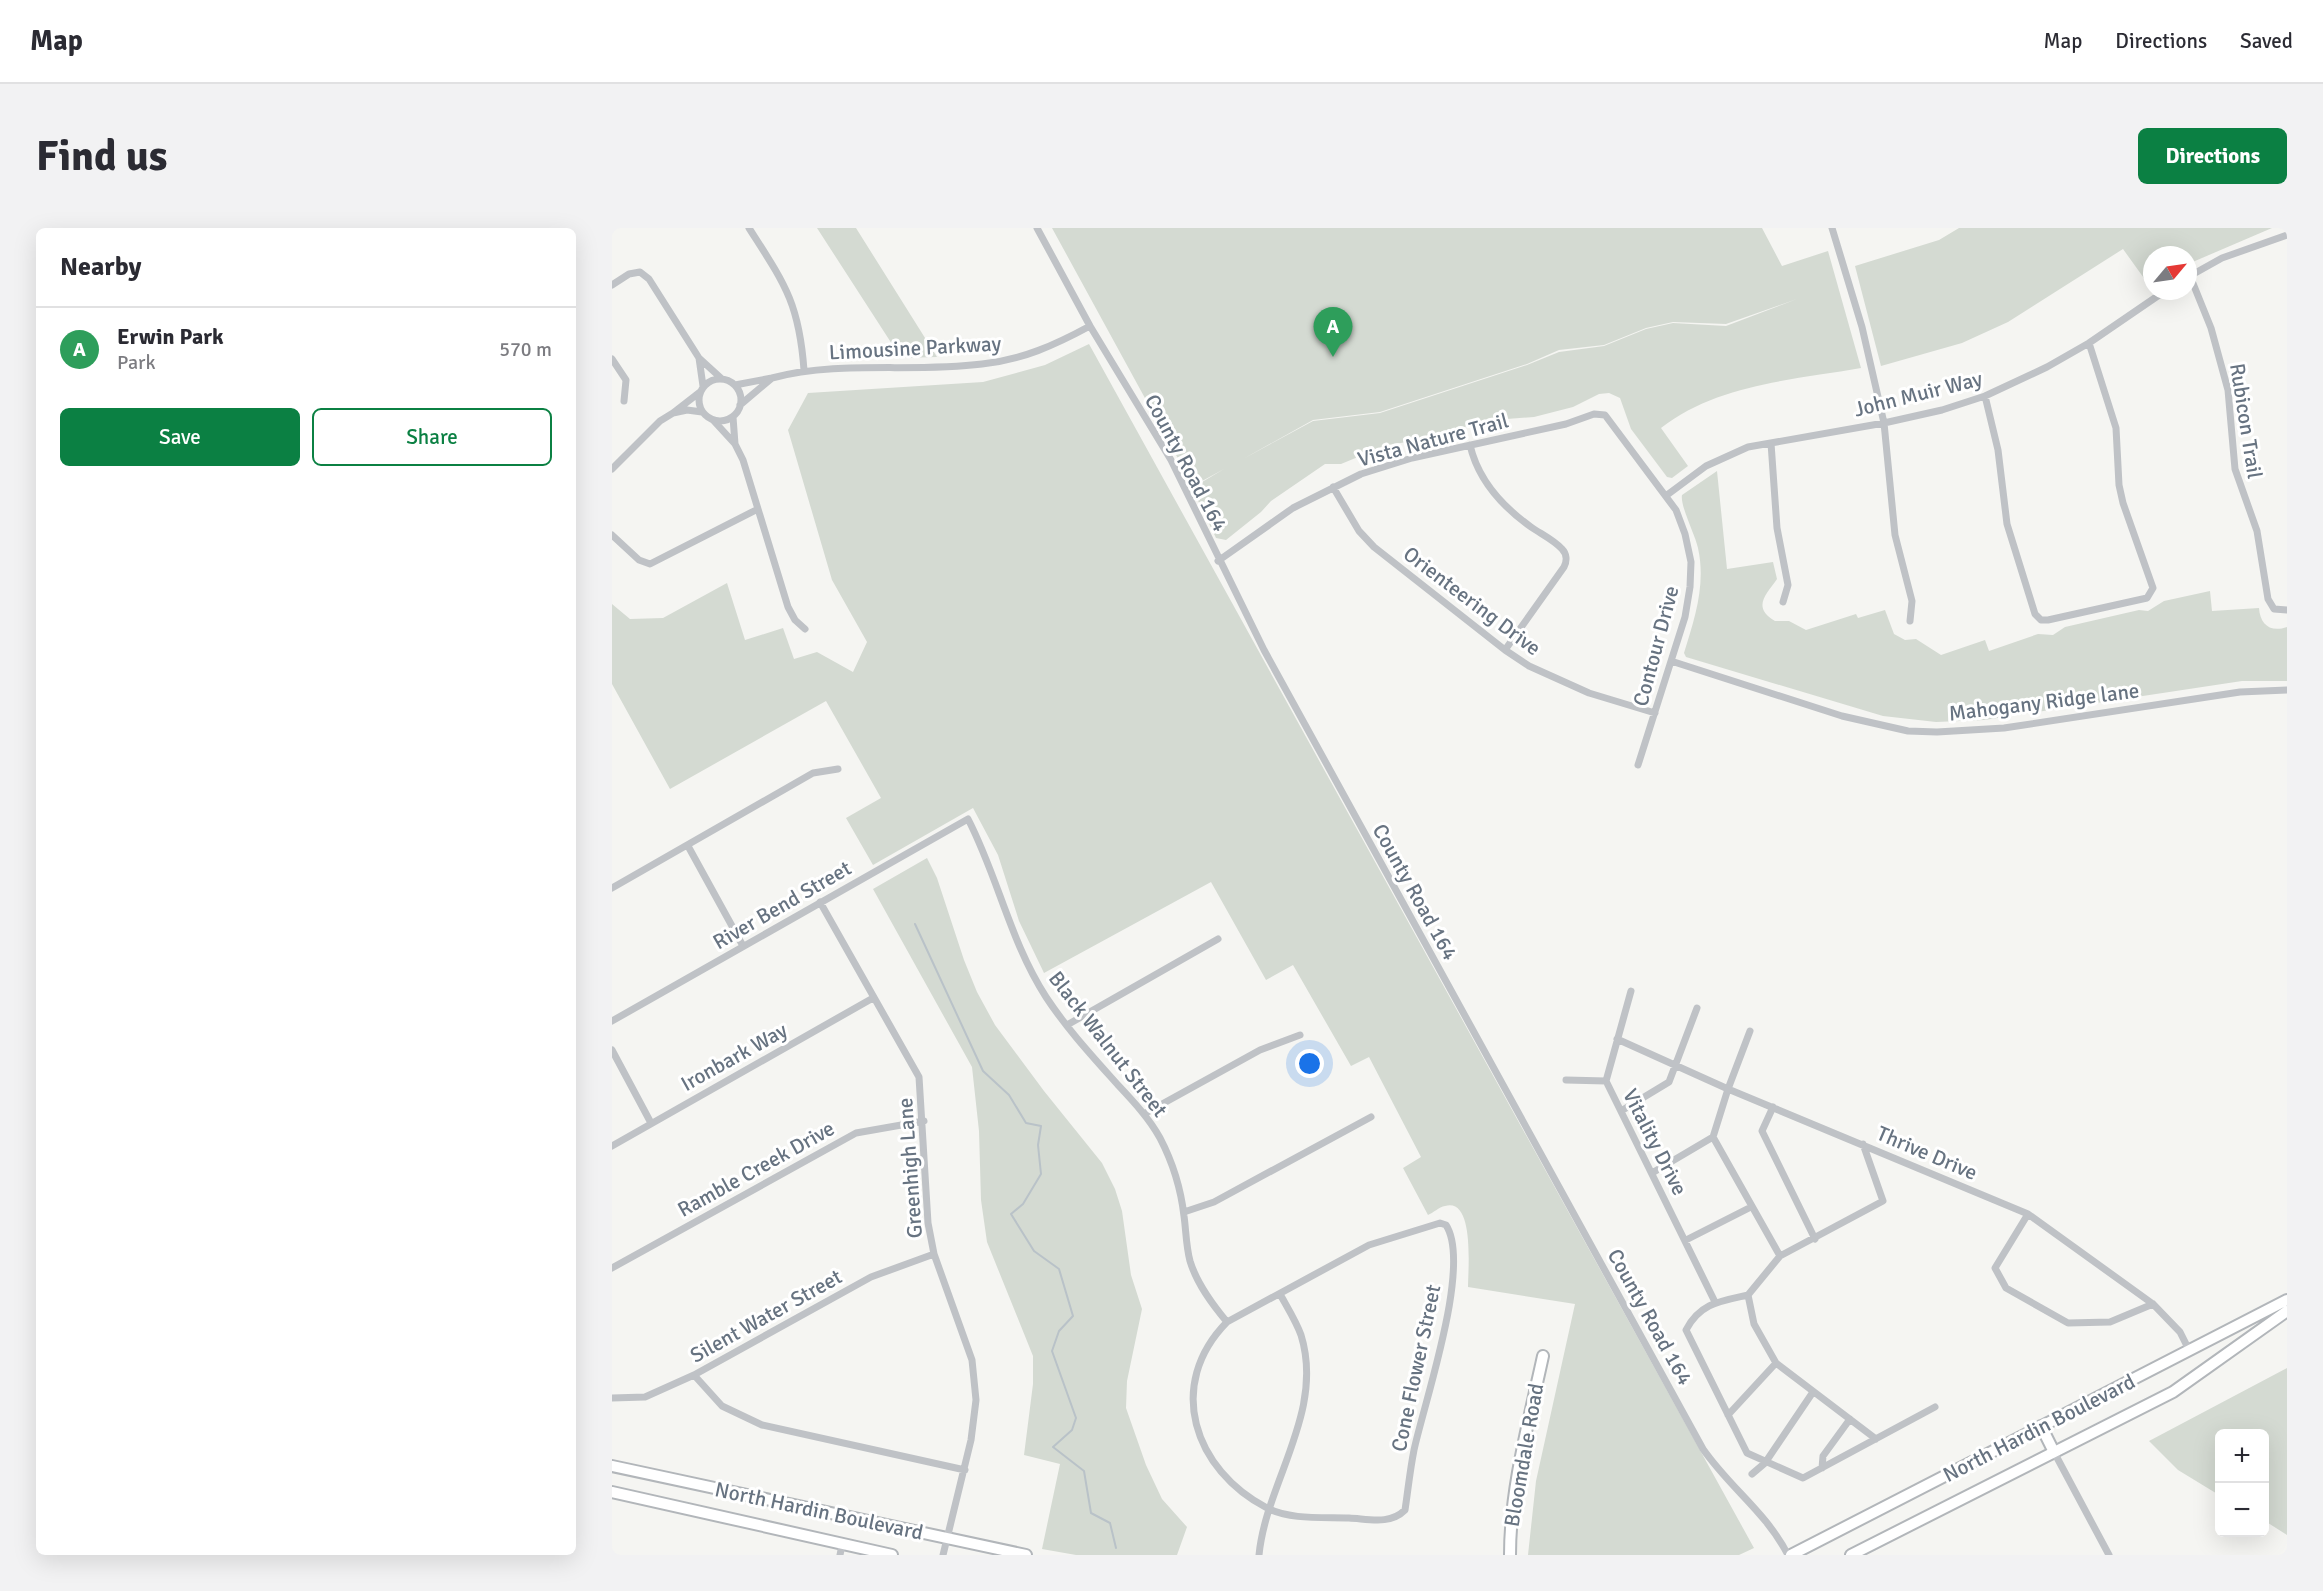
<!DOCTYPE html>
<meta charset="utf-8">
<style>
:root{--surface:#fff;--page:#f2f2f3;--text:#2b2b33;--muted:#7c7c81;--line:#e1e1e2;--accent:#0b8043}
body{margin:0;font-family:Signika,sans-serif;background:var(--page);color:var(--text)}
.controls{position:absolute;right:18px;bottom:18px;display:grid;overflow:hidden;border-radius:9px;box-shadow:0 6px 24px #0002}
.controls button{width:54px;height:54px;display:grid;place-items:center;padding:0;border:0;border-bottom:2px solid var(--line);background:var(--surface);color:var(--text);font:30px sans-serif}
.compass{position:absolute;left:1531px;top:18px;width:54px;height:54px;border-radius:50%;background:var(--surface);box-shadow:0 6px 24px #0002;rotate:61deg}
.you{position:absolute;left:698px;top:836px;width:21px;height:21px;margin:-15px;border:4px solid #fff;border-radius:50%;background:#1a73e8;box-shadow:0 0 0 9px #1a73e833}
.badge{display:grid;place-items:center;width:39px;height:39px;border-radius:50%;background:var(--accent);color:#fff;font-size:20px;font-weight:700}
.pin{position:absolute;translate:-50% -50px;filter:drop-shadow(0 2px 3px #0008)}
.pin::after{content:'';position:absolute;top:32px;width:21px;height:18px;background:inherit;clip-path:polygon(0 0,100% 0,50% 100%)}
.list{margin:0;padding:0;list-style:none}
h2{display:flex;justify-content:space-between;align-items:center;height:78px;margin:0;padding:0 24px;font-size:26px}
h2 small{font-size:20px;font-weight:400;color:var(--muted)}
.list li{display:grid;grid-template-columns:39px 1fr auto;gap:18px;align-items:center;box-sizing:border-box;height:84px;padding:0 24px;border-top:2px solid var(--line)}
.list b{display:block;font-size:22px;white-space:nowrap}
.list p{margin:0;font-size:20px;white-space:nowrap;color:var(--muted)}
.list em{font-size:20px;font-style:normal;color:var(--muted)}
.actions{display:flex;gap:12px;padding:18px 24px}
.actions a{flex:1;padding:14px 0;border:2px solid var(--accent);border-radius:9px;text-align:center;font-size:21px;color:var(--accent)}
.actions .main{background:var(--accent);color:#fff}
.map{position:relative;flex:none;width:1675px;height:1327px;overflow:hidden;border-radius:9px}
header{display:flex;align-items:center;gap:36px;box-sizing:border-box;height:84px;padding:0 30px;background:var(--surface);border-bottom:2px solid var(--line)}
header strong{font-size:28px}
nav{display:flex;gap:33px;margin-inline-start:auto;font-size:21px}
.intro{display:flex;align-items:center;justify-content:space-between;box-sizing:border-box;height:144px;padding:0 36px}
h1{margin:0;font-size:42px}
.button{padding:15px 27px;border-radius:9px;background:var(--accent);color:#fff;font-size:21px;font-weight:700}
main{display:flex;gap:36px;padding:0 36px}
aside{flex:1;background:var(--surface);border-radius:9px;box-shadow:0 6px 24px #0002}
.map>svg:first-child{display:block}
</style>
<header>
<strong>Map</strong>
<nav><a>Map</a><a>Directions</a><a>Saved</a></nav>
</header>
<div class="intro"><h1>Find us</h1><a class="button">Directions</a></div>
<main>
<aside>
<h2>Nearby<small></small></h2>
<ul class="list">
<li><span class="badge" style="background:#2e9e5b">A</span><div><b>Erwin Park</b><p>Park</p></div><em>570 m</em></li>
</ul>
<div class="actions"><a class="main">Save</a><a>Share</a></div>
</aside>
<div class="map">
<svg width="1675" height="1327" viewBox="0 0 1675 1327">
<rect width="100%" height="100%" fill="#f5f5f2"/>
<path fill="#d4dad2" fill-rule="evenodd" d="M205 0H244L325 129 289 130Z
M440 0H1150L1170 38 1216 23 1249 140C1181 152 1105 156 1049 200L1076 238 1060 250 1055 249 1019 201 1008 170 997 165 987 166 961 179 922 189 869 193 822 210 775 217 729 236H713L659 273 649 284 614 312 604 310 580 260 612 241 581 258ZM1185 71 1114 98 1061 95 1034 101 992 118 947 124 915 137 768 185 701 193 631 231 701 192 768 184 915 136 947 122 992 117 1034 100 1061 94 1114 96Z
M1347 0H1660L1576 36V27H1540L1539 60 1511 21 1396 94 1350 115 1269 138 1243 38 1327 12Z
M477 116 1142 1320 1127 1327H916L924 1253 963 1076 856 1059C856 1042 863 969 833 978 827 979 821 985 816 987L791 940 809 929 757 829 739 838 681 737 654 752 599 654 432 745 407 693 386 627 361 580 261 637 234 590 269 570 214 473 58 561 0 456V376L18 391 51 390 115 355 133 412 171 400 182 431 205 424 241 444 255 414 220 352 176 202 196 165 371 154 433 137Z
M1105 243 1115 341 1161 334 1165 351C1155 366 1139 379 1163 393H1177L1194 402 1244 386 1246 390 1273 382 1282 406 1293 412 1304 411 1329 427 1373 412 1377 423 1426 406 1441 407 1453 399 1527 382 1536 383 1552 373 1598 363 1600 383 1647 380C1648 396 1658 405 1675 399V453H1630L1372 492 1324 494 1271 488 1074 429 1072 425C1083 390 1094 356 1086 320 1083 306 1068 278 1070 267Z
M315 630 325 650 352 732 365 764 383 797 432 863 490 935 503 961 510 983 519 1047 530 1081 515 1153 514 1180 534 1237 550 1271 575 1299 565 1327H464L430 1321 448 1236 412 1227 421 1156V1128L375 1014 369 972 367 903 360 839 261 661Z
M1675 1140V1307L1653 1293 1652 1206H1608L1607 1267 1566 1242 1537 1213Z"/>
<g fill="none" stroke-linecap="round" stroke-linejoin="round">
<path stroke="#b9c2c8" stroke-width="2" d="M303 696 371 843 397 867 414 895 429 898 426 917 429 946 411 976 399 986 422 1023 447 1041 461 1088 447 1103 440 1123 464 1190 460 1202 441 1219 472 1243 479 1285 498 1295 504 1320"/>
<defs>
<path id="secondary" d="M1429 1198 1442 1224
M0 1238 414 1327
M0 1264 280 1327
M898 1327C898 1260 917 1193 931 1128
M1179 1327 1675 1072
M1239 1327 1561 1164 1675 1083"/>
</defs>
<use href="#secondary" stroke="#b2b6ba" stroke-width="14"/>
<path stroke="#bfc2c6" stroke-width="7" d="M137 0C172 55 187 74 192 142
M425 0 478 98 559 232 652 422 1091 1221C1118 1260 1154 1284 1176 1327
M1220 0 1250 99 1272 195 1283 307 1300 373 1298 393
M1578 48 1599 100 1616 162 1623 241 1645 303 1656 371 1662 381 1675 382
M1576 49 1610 30 1675 7
M0 57 17 46 28 44 37 51 87 130
M0 131 14 152 12 173
M160 150C229 132 300 145 370 136 410 132 443 117 478 98
M87 172a21 21 0 1 1 42 0a21 21 0 1 1-42 0Z
M123 157 160 150 128 177
M91 158 87 130 110 151
M88 164 61 185 75 182 90 184
M1373 168 1386 222 1395 296 1423 386 1429 392H1436L1535 370 1541 360 1511 275 1507 257 1504 200 1477 115
M101 192 123 216 121 189
M1159 215 1165 300 1176 357 1171 374
M123 216 131 232 176 379 183 392 193 401
M858 217C866 252 891 279 919 299 929 306 942 312 950 321 955 326 955 333 952 339L893 422
M0 241 48 193 61 185
M721 259 747 303 762 319 893 422 917 438 977 465 1043 485
M1055 267 1094 238 1136 219 1272 195 1330 182 1373 168 1435 139 1477 115 1553 63
M0 307 27 332 38 336 146 281
M606 333 681 280 749 246 800 230 954 196 982 186 993 187 1064 282 1073 306 1079 334 1078 359 1073 389 1026 537
M1059 433 1230 488 1296 503 1325 504 1392 500 1628 464 1675 462
M76 618 131 718
M0 660 201 545 226 541
M208 674 307 849 316 995 322 1026 360 1132 364 1172 359 1212 331 1327
M1019 763 994 853 1103 1074
M0 793 356 591C386 649 398 713 434 769 455 801 481 829 506 857 521 873 537 890 548 910 560 933 569 962 572 988 574 1002 574 1018 578 1033 585 1056 600 1076 615 1094
M455 797 606 711
M1138 803 1116 861 1101 909 1168 1028
M1005 811 1116 861 1416 986 1541 1076 1568 1104 1577 1122
M0 822 39 895
M954 852 994 853
M1161 879 1150 903 1203 1011
M1009 883 1057 854 1085 780
M532 886 648 822 688 807
M0 918 261 770
M1040 945 1101 909
M572 984 602 974 759 889
M1416 986 1383 1040 1394 1060 1456 1095 1498 1094 1541 1076
M828 995 834 997C860 1037 812 1175 802 1222 798 1242 796 1262 793 1282 778 1297 757 1291 737 1290 712 1289 677 1292 655 1280 582 1242 553 1157 615 1094L757 1017Z
M1074 1012 1139 979
M0 1040 244 905 312 893
M1136 1067C1109 1073 1088 1075 1074 1102L1135 1225 1191 1250 1323 1179
M1136 1067 1168 1028 1271 973 1251 916
M1136 1067 1142 1096 1164 1135 1264 1211
M82 1147 110 1178 150 1197 353 1242
M0 1170 33 1169 82 1147 259 1049 322 1026
M1116 1187 1164 1135
M1442 1224 1497 1327
M1210 1240 1211 1228 1238 1191
M1140 1246 1153 1235 1201 1164
M228 1327 230 1317
M647 1327C654 1254 713 1184 689 1107 684 1093 675 1079 668 1066"/>
<use href="#secondary" stroke="#fff" stroke-width="10"/>
</g>
<g text-anchor="middle" stroke-width="6" stroke-linejoin="round" paint-order="stroke">
<g font-size="21" fill="#677381" stroke="#fff">
<text transform="translate(303 120) rotate(-3)" y="7">Limousine Parkway</text>
<text transform="translate(1306 166) rotate(-14)" y="7">John Muir Way</text>
<text transform="translate(1634 193) rotate(81)" y="7">Rubicon Trail</text>
<text transform="translate(821 212) rotate(-15)" y="7">Vista Nature Trail</text>
<text transform="translate(574 235) rotate(62)" y="7">County Road 164</text>
<text transform="translate(860 373) rotate(37)" y="7">Orienteering Drive</text>
<text transform="translate(1044 418) rotate(-75)" y="7">Contour Drive</text>
<text transform="translate(1432 474) rotate(-7)" y="7">Mahogany Ridge lane</text>
<text transform="translate(803 664) rotate(61)" y="7">County Road 164</text>
<text transform="translate(170 677) rotate(-30)" y="7">River Bend Street</text>
<text transform="translate(496 816) rotate(52)" y="7">Black Walnut Street</text>
<text transform="translate(122 829) rotate(-29)" y="7">Ironbark Way</text>
<text transform="translate(1043 914) rotate(63)" y="7">Vitality Drive</text>
<text transform="translate(1315 925) rotate(23)" y="7">Thrive Drive</text>
<text transform="translate(298 940) rotate(-94)" y="7">Greenhigh Lane</text>
<text transform="translate(144 941) rotate(-29)" y="7">Ramble Creek Drive</text>
<text transform="translate(154 1088) rotate(-29)" y="7">Silent Water Street</text>
<text transform="translate(1038 1089) rotate(61)" y="7">County Road 164</text>
<text transform="translate(804 1140) rotate(-78)" y="7">Cone Flower Street</text>
<text transform="translate(1427 1200) rotate(-27)" y="7">North Hardin Boulevard</text>
<text transform="translate(912 1227) rotate(-80)" y="7">Bloomdale Road</text>
<text transform="translate(207 1283) rotate(12)" y="7">North Hardin Boulevard</text>
</g>
</g>
</svg>
<div class="controls">
<button>+</button>
<button>−</button>
</div>
<svg class="compass" viewBox="-18 -18 36 36"><path d="M0-13l5 13h-10z" fill="#e53935"/><path d="M0 13l5-13h-10z" fill="#7c7c81"/></svg>
<div class="you"></div>
<div class="pin badge" style="left:721px;top:129px;background:#2e9e5b">A</div>
</div>
</main>
